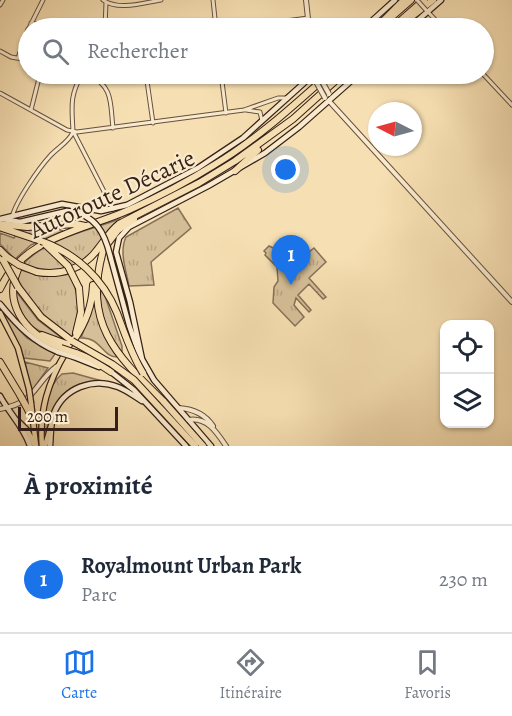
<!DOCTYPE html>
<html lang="fr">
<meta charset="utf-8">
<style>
:root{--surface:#fff;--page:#f2f2f3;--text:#1f2937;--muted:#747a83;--line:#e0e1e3;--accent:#1a73e8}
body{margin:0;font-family:Alegreya,serif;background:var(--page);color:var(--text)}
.controls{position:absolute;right:18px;bottom:18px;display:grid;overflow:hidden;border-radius:12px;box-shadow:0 2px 4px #0004}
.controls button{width:54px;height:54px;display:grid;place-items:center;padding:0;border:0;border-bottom:2px solid var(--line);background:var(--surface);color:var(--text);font:30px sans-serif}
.compass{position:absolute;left:368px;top:102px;width:54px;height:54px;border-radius:50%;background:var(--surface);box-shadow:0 2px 4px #0004;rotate:276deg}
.scale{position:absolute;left:18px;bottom:15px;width:100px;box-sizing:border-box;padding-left:6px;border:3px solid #362017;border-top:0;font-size:16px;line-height:21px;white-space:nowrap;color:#362017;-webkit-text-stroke:4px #f9eacd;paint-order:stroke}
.you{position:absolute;left:286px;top:170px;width:21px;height:21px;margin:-15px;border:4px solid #fff;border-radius:50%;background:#1a73e8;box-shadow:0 0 0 9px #1a73e833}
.badge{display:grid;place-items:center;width:39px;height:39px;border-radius:50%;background:var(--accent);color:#fff;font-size:20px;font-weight:700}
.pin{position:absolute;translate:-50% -50px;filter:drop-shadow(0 2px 3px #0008)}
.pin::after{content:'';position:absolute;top:32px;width:21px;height:18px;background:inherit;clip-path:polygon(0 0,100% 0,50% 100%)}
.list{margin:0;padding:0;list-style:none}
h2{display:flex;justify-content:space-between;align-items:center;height:78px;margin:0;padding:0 24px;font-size:26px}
h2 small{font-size:20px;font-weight:400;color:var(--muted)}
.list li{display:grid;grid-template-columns:39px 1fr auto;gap:18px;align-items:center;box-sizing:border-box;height:108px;padding:0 24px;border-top:2px solid var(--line)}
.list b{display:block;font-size:22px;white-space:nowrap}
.list p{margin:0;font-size:20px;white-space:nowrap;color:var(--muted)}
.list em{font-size:20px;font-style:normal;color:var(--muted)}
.icon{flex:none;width:33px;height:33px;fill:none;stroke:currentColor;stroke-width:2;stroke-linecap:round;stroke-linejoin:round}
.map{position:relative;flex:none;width:512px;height:446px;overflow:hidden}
.search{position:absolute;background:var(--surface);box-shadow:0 2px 4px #0004;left:18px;right:18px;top:18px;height:66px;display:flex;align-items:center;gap:15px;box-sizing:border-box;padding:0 21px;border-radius:33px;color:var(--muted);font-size:22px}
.sheet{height:186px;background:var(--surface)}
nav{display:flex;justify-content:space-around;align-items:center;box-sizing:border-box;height:84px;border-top:2px solid var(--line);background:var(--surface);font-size:16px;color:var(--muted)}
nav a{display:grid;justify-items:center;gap:3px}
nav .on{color:var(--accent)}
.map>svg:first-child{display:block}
</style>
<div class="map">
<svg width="512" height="446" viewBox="0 0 512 446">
<defs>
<pattern id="grass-tufts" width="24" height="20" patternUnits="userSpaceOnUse" patternTransform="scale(1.5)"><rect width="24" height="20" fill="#d5bf98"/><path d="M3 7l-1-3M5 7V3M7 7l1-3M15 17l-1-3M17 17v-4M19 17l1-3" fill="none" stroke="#b7a482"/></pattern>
</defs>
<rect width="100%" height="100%" fill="#f6dfb2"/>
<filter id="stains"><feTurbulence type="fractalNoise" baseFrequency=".00333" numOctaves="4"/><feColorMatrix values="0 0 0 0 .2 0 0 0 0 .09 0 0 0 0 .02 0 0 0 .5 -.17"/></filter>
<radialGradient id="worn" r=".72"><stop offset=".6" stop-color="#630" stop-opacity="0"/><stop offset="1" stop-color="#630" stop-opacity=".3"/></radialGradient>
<path fill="url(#grass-tufts)" stroke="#867058" stroke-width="1.5" d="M178 208 191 228 151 262 154 285 129 286C126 270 119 252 126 237Z
M120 219 121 220C88 255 76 283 23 264 48 238 87 231 120 219Z
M58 229 63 231 31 245 15 259 0 244V233L14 238 19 230Z
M269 246 299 260 314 248 326 262 309 278 326 297 323 299 309 284 298 295 311 310 309 312 296 298 294 305 304 317 295 326 273 303 274 287 278 281 277 267 265 255 266 253 264 251Z
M19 269C37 276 51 278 70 273 80 298 80 311 72 337 48 322 28 302 17 277Z
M99 286 104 293 122 346V354C106 331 100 314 99 286Z
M15 290 38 320 67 342C34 330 22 327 15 290Z
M93 305H95C98 325 106 341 117 357 102 357 101 337 81 338Z
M1 311 27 338 55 354 50 361 24 358 18 343Z
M25 362 48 368 31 392Z
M73 373 102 381C67 380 53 400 46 432H44C44 412 46 387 62 374Z"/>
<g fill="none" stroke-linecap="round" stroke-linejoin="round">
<defs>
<path id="minor" d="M103 0C118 11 143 3 161 0
M213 0 216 28
M0 5 3 0
M428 12 443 28
M31 23 63 28
M29 28 43 0
M105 28 106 2
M233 28 308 18
M0 51 11 57 28 60
M18 58 28 29
M89 74C114 88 110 103 113 128
M146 74 153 123
M221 74 226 113
M483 74 512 105
M148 79 185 74
M0 93 67 130 77 132 244 110 278 98H288
M31 110 40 74
M246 110 260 112 262 121
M73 132C72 107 69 97 82 74
M74 133 113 209
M12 217C16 201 39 168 50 156 57 148 69 142 73 132"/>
<path id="tertiary" d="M306 0 309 28
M329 101 512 302
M179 408C193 409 205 414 213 426
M0 409C37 403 34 383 57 366
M188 420C207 417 216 431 226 446"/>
<path id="secondary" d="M364 28 395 0
M409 28 441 0
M0 219 62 204 101 211 127 205 198 168 243 138 314 74
M3 219 20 222 67 211
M111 259 129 325 140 357
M0 304C17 325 33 342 58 352
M74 357 99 367
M110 371 134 390 186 446
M0 396C9 413 24 427 30 446
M50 446C51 435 50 424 54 413 64 388 93 377 118 387 126 390 134 396 142 401
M211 446 154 380 142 359 130 302 116 252 119 238 129 227 208 186 265 153 299 127 359 74"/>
<path id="primary" d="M0 313 18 348 29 389
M31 403 36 446
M18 421 27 430 35 446
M42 446C39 411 48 382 66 352
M45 446 51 426"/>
<path id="motorway" d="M379 25 404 0
M379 28 411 0
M392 28 424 0
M397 28 433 0
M235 171 258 150
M0 224 27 227 76 224 85 226
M2 228 41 241
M105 247 118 230 134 219
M0 250 7 257
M103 251C83 324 115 354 164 402
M21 263C0 302 24 333 61 348
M37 272C60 276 83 269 97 250 105 240 110 231 119 224L199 183 235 161 293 119 343 74
M18 287 41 317 72 341
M0 289C23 237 82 231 129 210 158 197 187 182 214 165 256 140 292 107 329 74
M76 333 81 312 79 288
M42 335 69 345
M74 340C86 322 92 306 93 285
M76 353 91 359 111 372
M0 362 20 395
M26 406 34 422"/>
</defs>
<use href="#minor" stroke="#66503e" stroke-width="5"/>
<use href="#tertiary" stroke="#66503e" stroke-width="6"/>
<use href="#secondary" stroke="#362017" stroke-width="7"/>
<use href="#primary" stroke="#362017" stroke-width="7"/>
<use href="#motorway" stroke="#362017" stroke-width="8"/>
<use href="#minor" stroke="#f9eacd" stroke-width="3"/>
<use href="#tertiary" stroke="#f9eacd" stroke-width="4"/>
<use href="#secondary" stroke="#f9eacd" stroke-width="4.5"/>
<use href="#primary" stroke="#f6dfb2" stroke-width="4.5"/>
<use href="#motorway" stroke="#f6dfb2" stroke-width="6"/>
<defs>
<path id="minor-bridge" d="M417 0 426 10"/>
<path id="tertiary-bridge" d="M318 74 329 94
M314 78 325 98"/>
<path id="secondary-bridge" d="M67 211C96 214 105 233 111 259
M58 352 74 357"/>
<path id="primary-bridge" d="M29 389 31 403"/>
<path id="motorway-bridge" d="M41 241C75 253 103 278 117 313 125 334 131 354 143 373
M45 244 68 266 79 288
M7 257 19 265 37 272
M3 260 18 287
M72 341 112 364 134 380 195 446
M61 348 76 353
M20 395 26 406
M164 402 203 446"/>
</defs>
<use href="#minor-bridge" stroke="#66503e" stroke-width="5" stroke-linecap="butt"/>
<use href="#tertiary-bridge" stroke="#66503e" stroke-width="6" stroke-linecap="butt"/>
<use href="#secondary-bridge" stroke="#362017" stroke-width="7" stroke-linecap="butt"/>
<use href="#primary-bridge" stroke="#362017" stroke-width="7" stroke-linecap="butt"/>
<use href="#motorway-bridge" stroke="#362017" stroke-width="8" stroke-linecap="butt"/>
<use href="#minor-bridge" stroke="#f9eacd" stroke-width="3"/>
<use href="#tertiary-bridge" stroke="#f9eacd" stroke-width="4"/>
<use href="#secondary-bridge" stroke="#f9eacd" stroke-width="4.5"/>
<use href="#primary-bridge" stroke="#f6dfb2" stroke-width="4.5"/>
<use href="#motorway-bridge" stroke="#f6dfb2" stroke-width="6"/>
</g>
<g text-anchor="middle" stroke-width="4.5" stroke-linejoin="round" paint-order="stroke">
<g font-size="24" fill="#362017" stroke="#f9eacd">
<text transform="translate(112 194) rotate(-25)" y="8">Autoroute Décarie</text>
</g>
</g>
<rect width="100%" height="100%" filter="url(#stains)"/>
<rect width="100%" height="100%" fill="url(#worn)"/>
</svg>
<div class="controls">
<button><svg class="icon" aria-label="locate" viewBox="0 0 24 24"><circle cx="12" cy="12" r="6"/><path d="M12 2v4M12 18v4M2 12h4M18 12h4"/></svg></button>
<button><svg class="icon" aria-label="layers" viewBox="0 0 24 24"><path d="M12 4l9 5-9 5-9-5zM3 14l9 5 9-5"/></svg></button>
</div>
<svg class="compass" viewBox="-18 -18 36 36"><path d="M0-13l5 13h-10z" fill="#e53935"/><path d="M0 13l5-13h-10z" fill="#747a83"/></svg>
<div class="scale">200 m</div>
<div class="you"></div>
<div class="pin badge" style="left:291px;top:285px">1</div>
<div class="search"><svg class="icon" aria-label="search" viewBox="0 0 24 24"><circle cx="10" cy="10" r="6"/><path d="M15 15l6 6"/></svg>Rechercher</div>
</div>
<section class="sheet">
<h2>À proximité<small></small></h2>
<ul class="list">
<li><span class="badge">1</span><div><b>Royalmount Urban Park</b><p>Parc</p></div><em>230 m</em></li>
</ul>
</section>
<nav>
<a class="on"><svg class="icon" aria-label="map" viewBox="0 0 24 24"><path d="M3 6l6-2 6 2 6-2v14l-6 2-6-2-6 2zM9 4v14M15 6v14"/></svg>Carte</a>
<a><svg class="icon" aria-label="directions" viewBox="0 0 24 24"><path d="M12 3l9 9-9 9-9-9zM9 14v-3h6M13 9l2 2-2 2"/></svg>Itinéraire</a>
<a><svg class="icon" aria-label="saved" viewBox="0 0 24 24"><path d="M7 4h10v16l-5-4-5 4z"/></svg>Favoris</a>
</nav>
